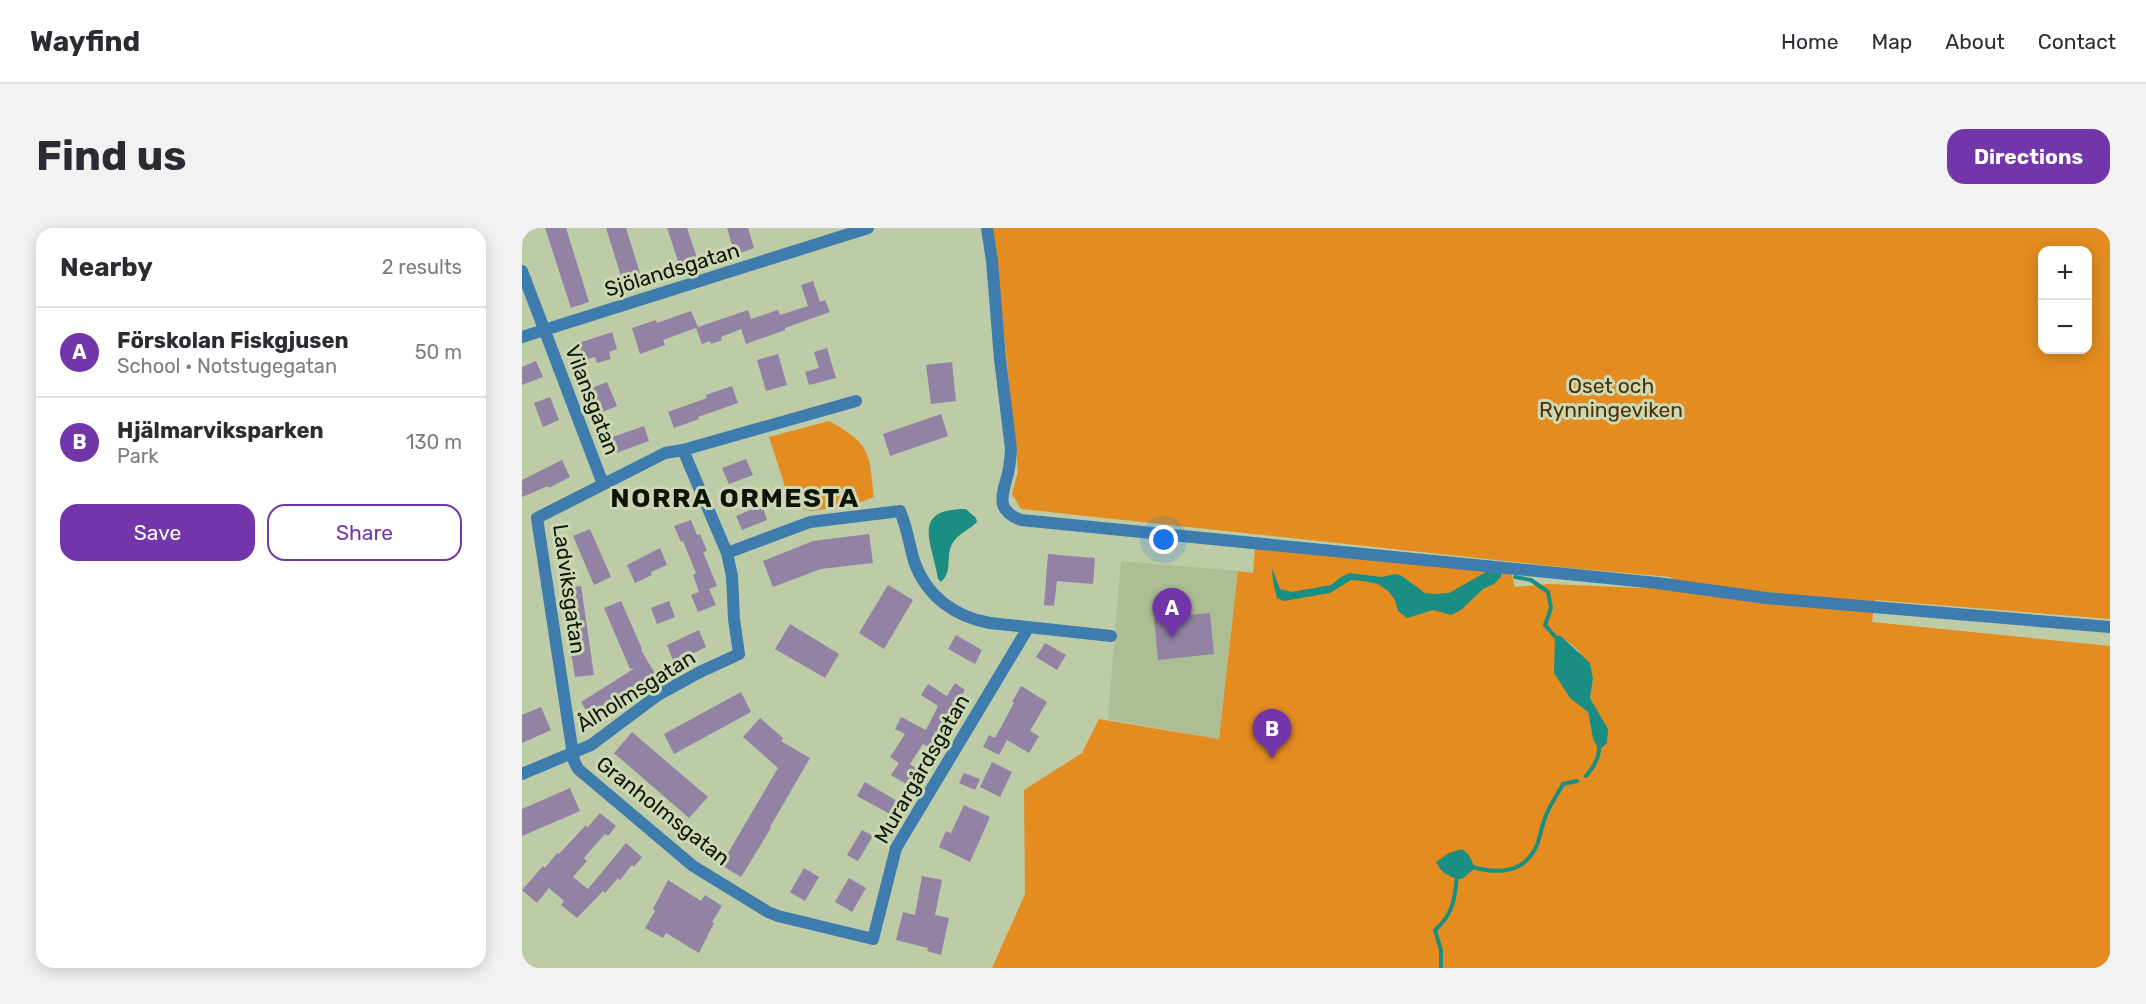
<!DOCTYPE html>
<meta charset="utf-8">
<style>
:root{--surface:#fff;--page:#f2f2f3;--text:#2b2b33;--muted:#7c7c81;--line:#e1e1e2;--accent:#7335aa}
body{margin:0;font-family:Rubik,sans-serif;background:var(--page);color:var(--text)}
.controls{position:absolute;right:18px;top:18px;display:grid;overflow:hidden;border-radius:12px;box-shadow:0 3px 15px #0003}
.controls button{width:54px;height:54px;display:grid;place-items:center;padding:0;border:0;border-bottom:2px solid var(--line);background:var(--surface);color:var(--text);font:30px sans-serif}
.you{position:absolute;left:642px;top:312px;width:21px;height:21px;margin:-15px;border:4px solid #fff;border-radius:50%;background:#1a73e8;box-shadow:0 0 0 9px #1a73e833}
.badge{display:grid;place-items:center;width:39px;height:39px;border-radius:50%;background:var(--accent);color:#fff;font-size:20px;font-weight:700}
.pin{position:absolute;translate:-50% -50px;filter:drop-shadow(0 2px 3px #0008)}
.pin::after{content:'';position:absolute;top:32px;width:21px;height:18px;background:inherit;clip-path:polygon(0 0,100% 0,50% 100%)}
.list{margin:0;padding:0;list-style:none}
h2{display:flex;justify-content:space-between;align-items:center;height:78px;margin:0;padding:0 24px;font-size:26px}
h2 small{font-size:20px;font-weight:400;color:var(--muted)}
.list li{display:grid;grid-template-columns:39px 1fr auto;gap:18px;align-items:center;box-sizing:border-box;height:90px;padding:0 24px;border-top:2px solid var(--line)}
.list b{display:block;font-size:22px;white-space:nowrap}
.list p{margin:0;font-size:20px;white-space:nowrap;color:var(--muted)}
.list em{font-size:20px;font-style:normal;color:var(--muted)}
.actions{display:flex;gap:12px;padding:18px 24px}
.actions a{flex:1;padding:14px 0;border:2px solid var(--accent);border-radius:18px;text-align:center;font-size:21px;color:var(--accent)}
.actions .main{background:var(--accent);color:#fff}
.map{position:relative;flex:none;width:1588px;height:740px;overflow:hidden;border-radius:18px}
header{display:flex;align-items:center;gap:36px;box-sizing:border-box;height:84px;padding:0 30px;background:var(--surface);border-bottom:2px solid var(--line)}
header strong{font-size:28px}
nav{display:flex;gap:33px;margin-inline-start:auto;font-size:21px}
.intro{display:flex;align-items:center;justify-content:space-between;box-sizing:border-box;height:144px;padding:0 36px}
h1{margin:0;font-size:42px}
.button{padding:15px 27px;border-radius:18px;background:var(--accent);color:#fff;font-size:21px;font-weight:700}
main{display:flex;gap:36px;padding:0 36px}
aside{flex:1;background:var(--surface);border-radius:18px;box-shadow:0 3px 15px #0003}
.map>svg:first-child{display:block}
</style>
<header>
<strong>Wayfind</strong>
<nav><a>Home</a><a>Map</a><a>About</a><a>Contact</a></nav>
</header>
<div class="intro"><h1>Find us</h1><a class="button">Directions</a></div>
<main>
<aside>
<h2>Nearby<small>2 results</small></h2>
<ul class="list">
<li><span class="badge">A</span><div><b>Förskolan Fiskgjusen</b><p>School · Notstugegatan</p></div><em>50 m</em></li>
<li><span class="badge">B</span><div><b>Hjälmarviksparken</b><p>Park</p></div><em>130 m</em></li>
</ul>
<div class="actions"><a class="main">Save</a><a>Share</a></div>
</aside>
<div class="map">
<svg width="1588" height="740" viewBox="0 0 1588 740">
<rect width="100%" height="100%" fill="#bdcba6"/>
<path fill="#aebe94" d="M599 333 716 343 697 511 586 491Z"/>
<path fill="#e48c20" fill-rule="evenodd" d="M471 0H1588V391L1353 372 1350 394 1588 418V740H470L503 666 502 562 560 525 577 491 697 511 716 343 731 345 733 320 989 344 993 359 1027 356 1145 361 1149 349 1048 340 499 281 490 266 496 243ZM1520 22H1566V122H1520ZM1033 408H1039L1056 422 1071 451 1068 470 1073 479 1078 522 1071 511 1066 484Z
M307 193C349 216 347 224 352 269L331 277 289 283 269 277 247 209Z"/>
<path fill="#1a8e83" d="M444 281 454 290 455 294C448 301 437 306 432 313 422 326 432 343 419 354L416 351C410 314 388 281 444 281Z
M750 340 758 361 769 364 809 357 819 349 828 345 860 349 874 346 880 348 903 365 912 366 927 365 964 344 979 345V349L972 356 961 361 939 382 929 387 911 382 885 390 876 383 873 372 866 363 856 356 841 353 829 352 808 365 762 373 755 370 751 354Z
M1033 408H1039L1068 435 1071 451 1068 470 1086 501 1085 515 1077 522 1071 511 1066 484 1048 470 1032 445Z
M940 621 947 627 953 640 940 651C928 650 919 645 914 634L927 625Z"/>
<g fill="none" stroke-linecap="round" stroke-linejoin="round">
<path stroke="#1a8e83" stroke-width="4" d="M993 349 1009 352 1026 364 1029 380 1023 397 1035 411
M1064 548C1071 540 1078 529 1077 518
M950 639C976 646 1002 646 1015 617 1019 607 1020 595 1025 585 1029 575 1036 566 1041 556L1055 553
M919 740V722L913 702C931 687 933 670 935 648"/>
</g>
<path fill="#9283a5" d="M23 0H44L67 74 49 80Z
M84 0H104L121 55 103 61Z
M145 0H165L177 36 159 42Z
M205 0H226L232 20 213 27Z
M291 53 298 74 303 72 308 84 263 100V102L224 116 219 101 199 109 200 112 189 116 188 113 180 116 174 100 141 112 143 117 118 126 110 100 134 92 135 95 169 83 176 99 226 82 229 91 256 82 258 87 286 78 279 57Z
M90 104 95 121 87 124 89 131 75 135 73 129 62 132 57 115Z
M305 120 314 150 287 157 283 144 297 140 292 124Z
M256 126 265 157 244 163 235 132Z
M14 133 21 149 0 157V139Z
M430 134 434 173 409 176 404 137Z
M85 154 95 178 80 184 70 160Z
M210 158 216 175 176 189 177 191 152 200 146 184 185 170 184 167Z
M28 169 37 192 21 199 12 175Z
M419 186 426 208 368 228 361 206Z
M122 198 127 213 94 225 88 210Z
M224 231 231 247 207 256 200 240Z
M40 232 48 249 27 260 26 258 0 269V252Z
M240 277 245 292 220 302 214 288Z
M169 292 175 307 178 306 185 323 181 324 195 358 187 361 194 377 176 384 169 367 177 364 171 347 174 345 161 313 159 314 152 298Z
M68 301 89 349 72 357 51 308Z
M347 306 351 335 299 341 251 359 241 333 291 313Z
M138 320 145 337 129 344 130 347 113 355 105 337Z
M526 326 573 330 571 356 535 353 532 378 522 377Z
M366 357 391 372 362 421 337 405Z
M59 358 72 447 53 449 39 361Z
M99 373 120 421 119 422 135 449 69 490 59 474 113 440 108 441 82 380Z
M147 373 153 389 135 396 129 380Z
M688 385 692 426 636 432 632 390Z
M268 396 317 426 303 450 253 421Z
M177 402 184 419 152 435 145 417Z
M434 407 460 422 453 436 426 421Z
M523 415 544 427 535 442 514 429Z
M433 455 443 462 428 486 426 484 408 520 401 516 388 536 399 544 389 559 369 547 377 535 368 529 383 506 373 501 379 489 404 502 416 478 399 467 406 456 425 468Z
M499 458 525 474 508 503 517 508 507 525 485 512 477 527 461 519 467 507 473 510 492 475 490 474Z
M219 464 229 484 152 526 142 506Z
M19 479 29 502 0 515V487Z
M238 490 261 510 259 513 288 530 248 599 249 600 219 649 199 637 256 540 221 509Z
M110 504 186 569 167 590 92 525Z
M470 534 490 544 478 569 458 559Z
M442 545 458 551 453 562 437 555Z
M343 554 375 573 368 586 335 568Z
M48 560 58 583 0 608V581Z
M442 577 468 589 448 634 417 619 424 603 429 605Z
M78 585 94 598 86 608 83 606 62 630 65 633 51 649 66 661 104 615 120 629 112 639 110 637 98 652 96 650 83 665 81 663 55 690 39 677 42 673 27 660 15 675 0 662 21 638 23 640 35 625 37 626 64 597 65 600Z
M340 602 351 608 336 633 325 627Z
M282 640 297 649 283 673 268 664Z
M400 648 420 652 413 687 427 690 419 727 405 723 406 720 374 712 381 684 393 687Z
M327 650 344 660 330 684 313 674Z
M146 652 179 673 183 667 200 678 190 694 192 695 177 725 144 705 141 710 123 700 133 683 131 681Z"/>
<g fill="none" stroke-linecap="round" stroke-linejoin="round">
<path stroke="#3e7cae" stroke-width="12" d="M465 0 470 33 478 131 489 221C488 231 488 240 485 249 479 270 475 283 499 292L1135 355 1244 370 1588 399
M0 43 81 256
M0 109 346 0
M334 173 161 222 143 225 15 290 52 533 56 541 171 638 246 684 256 688 351 711 374 620 506 400
M205 325 288 294 378 283C385 299 387 316 392 333 404 368 433 389 468 395L589 408
M0 546 69 517 136 467 178 444 217 426 212 391 210 348 205 325 161 222"/>
</g>
<g text-anchor="middle" stroke-width="6" stroke-linejoin="round" paint-order="stroke">
<g font-size="21" fill="#0f1407" stroke="#cad8b3">
<text transform="translate(150 42) rotate(-17)" y="7">Sjölandsgatan</text>
<text transform="translate(70 172) rotate(69)" y="7">Vilansgatan</text>
<text transform="translate(47 361) rotate(82)" y="7">Ladviksgatan</text>
<text transform="translate(114 463) rotate(-32)" y="7">Ålholmsgatan</text>
<text transform="translate(400 541) rotate(-60)" y="7">Murargårdsgatan</text>
<text transform="translate(141 583) rotate(38)" y="7">Granholmsgatan</text>
</g>
<g font-size="21" fill="#522e00" stroke="#cad8b3">
<text x="1089" y="165">Oset och<tspan x="1089" dy="24">Rynningeviken</tspan></text>
</g>
<g font-size="27" font-weight="bold" letter-spacing="1.5" fill="#0f1407" stroke="#cad8b3">
<text x="213" y="279">NORRA ORMESTA</text>
</g>
</g>
</svg>
<div class="controls">
<button>+</button>
<button>−</button>
</div>
<div class="you"></div>
<div class="pin badge" style="left:650px;top:410px">A</div>
<div class="pin badge" style="left:750px;top:531px">B</div>
</div>
</main>
